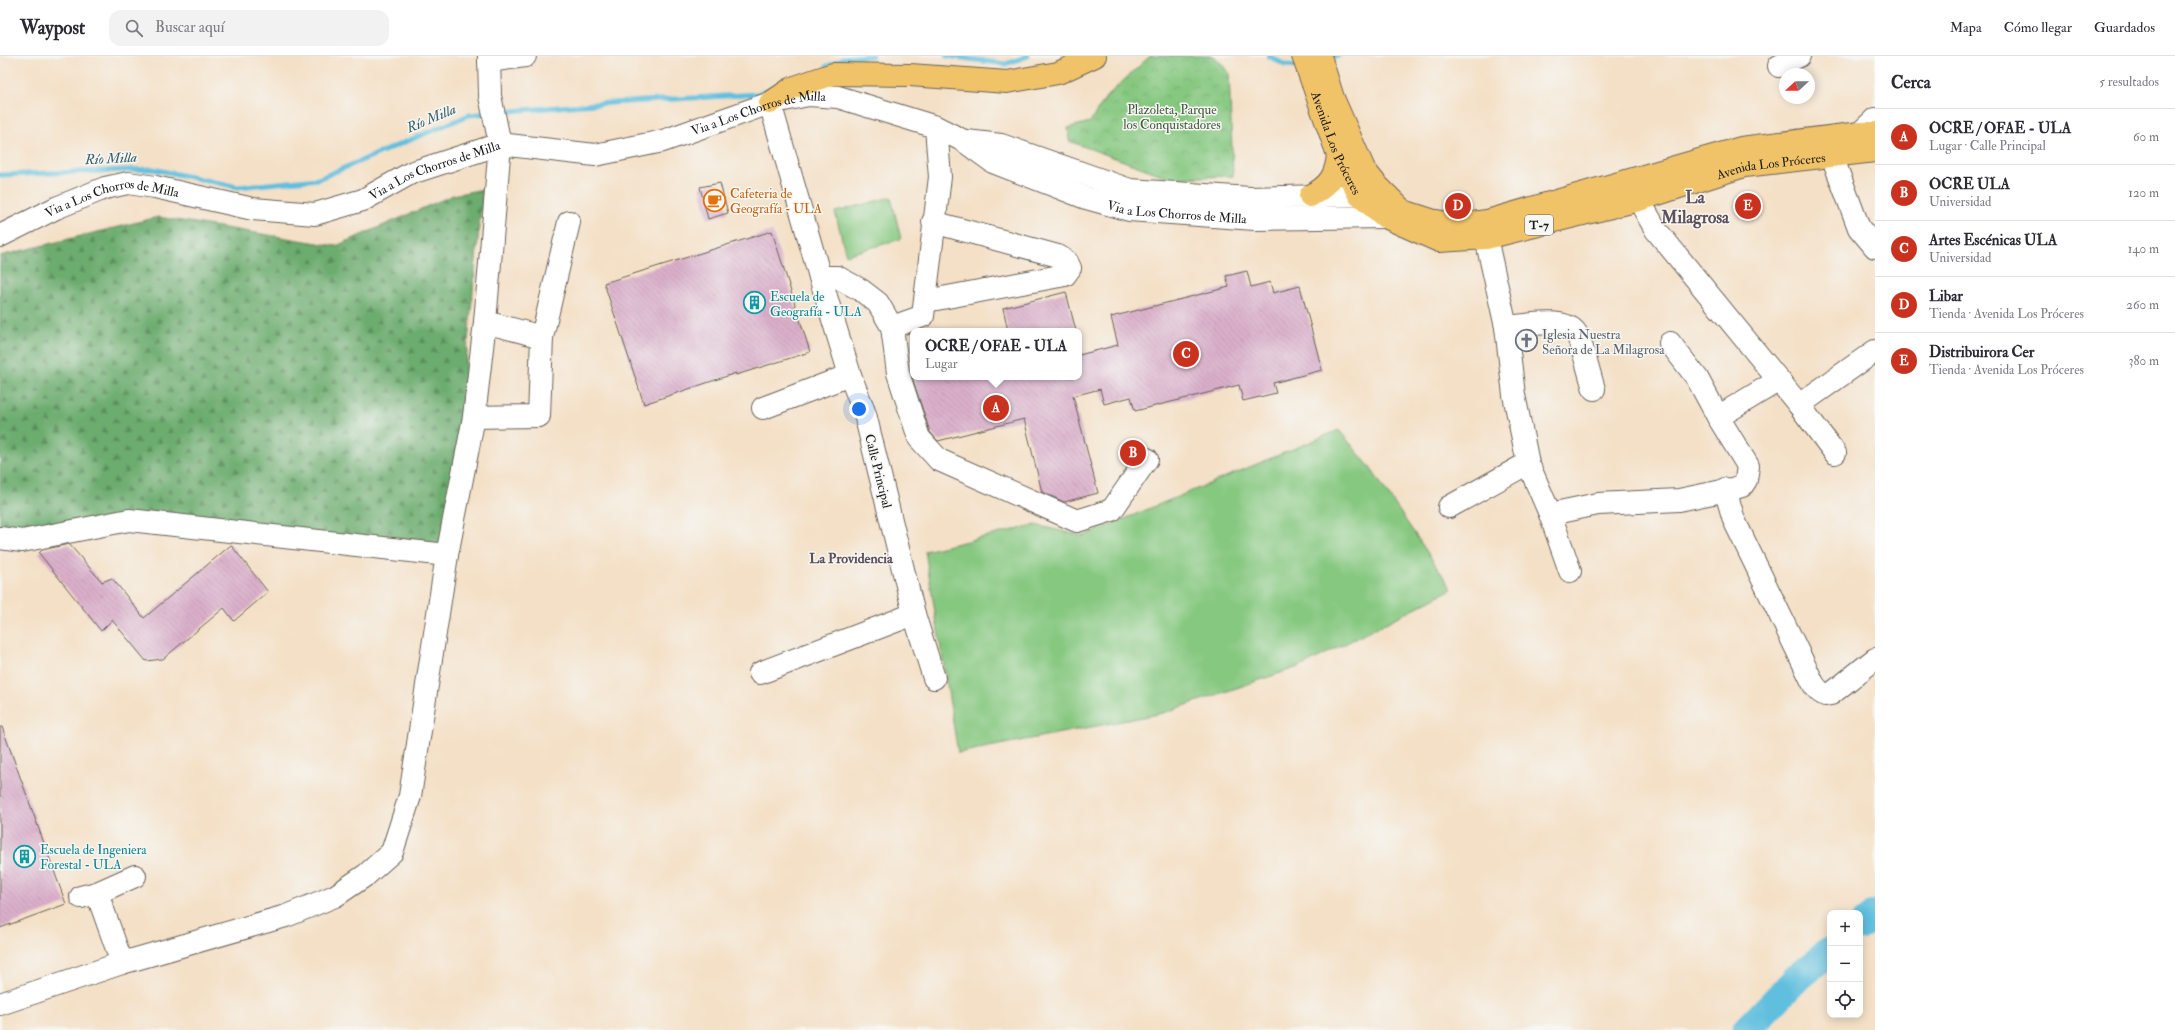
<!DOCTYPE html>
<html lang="es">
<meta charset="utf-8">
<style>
:root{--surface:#fff;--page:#f2f2f3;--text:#2b2b33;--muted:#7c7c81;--line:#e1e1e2;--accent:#c8321e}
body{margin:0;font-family:"IM FELL Double Pica",serif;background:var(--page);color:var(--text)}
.controls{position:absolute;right:12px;bottom:12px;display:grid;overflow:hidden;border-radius:8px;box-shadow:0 2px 10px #0003}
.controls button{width:36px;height:36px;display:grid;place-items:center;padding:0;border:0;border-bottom:1px solid var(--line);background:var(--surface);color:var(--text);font:20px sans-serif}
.compass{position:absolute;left:1779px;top:12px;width:36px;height:36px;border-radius:50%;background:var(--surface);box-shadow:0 2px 10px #0003;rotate:249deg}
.you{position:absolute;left:859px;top:353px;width:14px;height:14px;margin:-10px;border:3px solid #fff;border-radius:50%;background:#1a73e8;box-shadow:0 0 0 6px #1a73e833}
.badge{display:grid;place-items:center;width:26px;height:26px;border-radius:50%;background:var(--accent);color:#fff;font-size:13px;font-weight:700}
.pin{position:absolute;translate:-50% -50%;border:2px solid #fff;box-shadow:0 1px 4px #0006}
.popup{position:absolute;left:910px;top:272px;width:172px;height:52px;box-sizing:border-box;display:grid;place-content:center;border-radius:8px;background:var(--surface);filter:drop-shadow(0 1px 3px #0005);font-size:13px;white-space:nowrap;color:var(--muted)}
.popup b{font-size:15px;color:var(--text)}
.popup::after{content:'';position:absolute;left:50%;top:100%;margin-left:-8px;border:8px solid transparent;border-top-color:var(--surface)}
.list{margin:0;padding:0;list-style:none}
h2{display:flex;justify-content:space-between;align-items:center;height:52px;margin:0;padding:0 16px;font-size:17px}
h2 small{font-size:13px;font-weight:400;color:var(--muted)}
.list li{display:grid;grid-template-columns:26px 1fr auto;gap:12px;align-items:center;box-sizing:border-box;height:56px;padding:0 16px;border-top:1px solid var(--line)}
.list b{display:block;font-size:15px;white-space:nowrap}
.list p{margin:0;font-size:13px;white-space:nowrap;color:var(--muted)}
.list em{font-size:13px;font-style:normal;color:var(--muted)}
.icon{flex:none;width:22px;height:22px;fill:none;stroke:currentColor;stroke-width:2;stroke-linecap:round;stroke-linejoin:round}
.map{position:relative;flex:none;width:1875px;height:974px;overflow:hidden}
header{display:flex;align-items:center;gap:24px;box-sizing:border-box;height:56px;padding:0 20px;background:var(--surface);border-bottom:1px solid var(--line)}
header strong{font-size:19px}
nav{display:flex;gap:22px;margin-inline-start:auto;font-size:14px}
.search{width:280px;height:36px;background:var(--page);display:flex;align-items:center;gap:10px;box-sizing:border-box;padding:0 14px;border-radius:12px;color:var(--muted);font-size:15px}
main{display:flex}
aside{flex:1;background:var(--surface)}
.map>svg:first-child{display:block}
</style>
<header>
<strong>Waypost</strong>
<div class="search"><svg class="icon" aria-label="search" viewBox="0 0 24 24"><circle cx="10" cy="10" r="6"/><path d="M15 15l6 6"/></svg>Buscar aquí</div>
<nav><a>Mapa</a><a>Cómo llegar</a><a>Guardados</a></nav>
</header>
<main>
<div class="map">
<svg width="1875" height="974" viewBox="0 0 1875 974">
<defs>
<pattern id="forest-firs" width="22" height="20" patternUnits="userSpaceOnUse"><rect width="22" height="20" fill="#6cac6e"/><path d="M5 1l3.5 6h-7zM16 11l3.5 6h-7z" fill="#588b5a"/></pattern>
<pattern id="park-crowns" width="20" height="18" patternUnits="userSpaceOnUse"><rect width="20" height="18" fill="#86c880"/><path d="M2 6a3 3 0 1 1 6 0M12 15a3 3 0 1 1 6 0" fill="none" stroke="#73ab6e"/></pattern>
<pattern id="building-back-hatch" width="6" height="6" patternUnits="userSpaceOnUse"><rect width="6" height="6" fill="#daafca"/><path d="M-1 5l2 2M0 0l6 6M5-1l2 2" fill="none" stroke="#ba96ad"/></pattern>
</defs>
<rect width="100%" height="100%" fill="#f6f6f2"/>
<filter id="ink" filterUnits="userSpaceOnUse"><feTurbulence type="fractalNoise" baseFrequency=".025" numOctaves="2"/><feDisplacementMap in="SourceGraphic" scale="8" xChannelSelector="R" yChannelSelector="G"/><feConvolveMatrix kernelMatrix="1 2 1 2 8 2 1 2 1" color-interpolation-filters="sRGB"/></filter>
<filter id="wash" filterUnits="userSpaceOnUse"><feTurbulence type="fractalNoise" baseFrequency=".012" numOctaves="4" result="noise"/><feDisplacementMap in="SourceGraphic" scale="16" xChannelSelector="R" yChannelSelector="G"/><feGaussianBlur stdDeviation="0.9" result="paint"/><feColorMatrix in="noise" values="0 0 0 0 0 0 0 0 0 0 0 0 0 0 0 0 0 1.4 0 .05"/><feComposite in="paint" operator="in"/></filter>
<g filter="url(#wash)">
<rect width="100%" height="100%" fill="#f4e0c6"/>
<path fill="#86c880" stroke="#51724e" d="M891 141 901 183 846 199 835 156Z
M1339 374 1369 410 1452 533 1304 609 1163 657 958 697 925 495 1035 469 1083 480Z"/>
<path fill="url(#forest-firs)" stroke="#446445" d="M483 133 447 499 129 464 0 480V200L158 161 336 190 453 139Z"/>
<path fill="url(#park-crowns)" stroke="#51724e" d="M1150 0H1214L1229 16 1233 120 1170 122 1069 85 1068 72 1090 66 1106 41Z"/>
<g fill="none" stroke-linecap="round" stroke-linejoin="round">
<path stroke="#60bfde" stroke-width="5" d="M947 0 1006 8 1028 0
M1269 0 1285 9 1299 10
M1327 2 1338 0
M827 10 846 2 872 0
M499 56 595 48 758 38 777 30
M0 119 153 113 238 131 318 123 469 59 489 57"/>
<path stroke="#60bfde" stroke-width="29" d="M1860 871 1875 859
M1747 974 1799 920 1830 895"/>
</g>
<g id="blocks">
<path fill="url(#building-back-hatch)" d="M720 127 728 157 708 163 700 131Z
M772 175 810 296 736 319V317L644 348 604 227Z
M1247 215 1251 231 1270 226 1273 237 1300 230 1322 314 1273 327 1276 337 1243 345 1239 329 1135 355 1131 341 1104 348 1100 333 1073 340 1098 437 1064 446 1042 436 1024 363 938 385 930 376 912 321H1079V299L1118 289 1111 261 1229 231 1226 220Z
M1066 236 1076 275H1008L1003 252Z
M69 488 102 526 112 522 144 562 231 489 268 536 234 565 224 552 163 603 146 605 112 564 101 575 39 497 42 494Z
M0 671H2L66 848 0 872Z"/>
</g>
</g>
<g filter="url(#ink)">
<use href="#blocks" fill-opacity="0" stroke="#686158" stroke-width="1"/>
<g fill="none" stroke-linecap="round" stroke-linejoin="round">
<defs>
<g id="minor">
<path d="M489 5 525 0"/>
<path d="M1779 10 1799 0"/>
<path d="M1860 77 1875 63"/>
<path d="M966 85 1001 89 1130 134 1250 142 1359 139 1373 130"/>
<path d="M1832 100 1859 172 1875 191"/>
<path d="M1639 144 1656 174 1799 349 1835 397"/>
<path id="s1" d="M0 180 56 152 105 132 128 127 155 131 253 153 315 158 363 144 411 117 500 88 595 99 663 85 770 47 808 39 838 41 936 71 964 85 993 106 1086 142 1129 154 1255 163 1385 161 1398 156"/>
<path d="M1486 182 1506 271 1514 339 1528 407 1550 458 1570 515"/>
<path d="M820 221H837L861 234 878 247 892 271 898 317 919 382 939 404 1077 465 1112 454 1147 403"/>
<path d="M926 245 1065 219 1070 212 1067 206 1058 200 933 166"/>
<path d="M892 271 923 260 940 121 936 71"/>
<path d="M1506 271C1523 270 1565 260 1576 277 1582 286 1590 321 1594 333"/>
<path d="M542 281 569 166"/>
<path d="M1799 349 1875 295"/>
<path d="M763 352 850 319"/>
<path d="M474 361 539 360 542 281 485 266"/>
<path d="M1718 361 1779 324"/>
<path d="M1725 433 1734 464 1814 629 1820 636 1825 639 1831 638 1875 603"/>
<path d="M1449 451 1528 407"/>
<path d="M1550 458 1598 448 1679 444 1732 433 1742 430 1746 424 1748 410 1718 361 1697 322 1670 287"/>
<path d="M0 482 22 485 129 464 447 499"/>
<path d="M914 558 934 622"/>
<path d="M760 617 914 558 865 358 850 319 820 221 770 47"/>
<path d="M97 837 122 907"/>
<path d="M81 841 97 837 135 820"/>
<path d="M0 948 122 907 286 860 335 840 366 819 392 796 410 740 447 499 474 361 485 266 500 88 490 40 489 0"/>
</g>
<g id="highway">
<path id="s2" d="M1303 0 1338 99 1359 139 1385 161 1439 185 1486 182 1639 144 1744 110 1875 95"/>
<path d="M1320 0 1333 42 1364 113 1376 128 1403 155 1431 164 1458 169 1487 165 1741 92 1860 77H1875"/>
<path d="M770 47 792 32 833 18 910 19 1007 26 1058 17 1095 0"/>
<path d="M1310 140C1329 130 1336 120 1338 99"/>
</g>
</defs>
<use href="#minor" stroke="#686158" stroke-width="24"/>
<use href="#highway" stroke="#686158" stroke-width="24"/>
<use href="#minor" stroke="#fff" stroke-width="22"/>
<use href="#highway" stroke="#f1c369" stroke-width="22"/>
</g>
</g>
<defs>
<symbol id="cafe-ring" viewBox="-11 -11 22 22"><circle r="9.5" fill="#f6f6f2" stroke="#e8710a" stroke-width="1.5"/><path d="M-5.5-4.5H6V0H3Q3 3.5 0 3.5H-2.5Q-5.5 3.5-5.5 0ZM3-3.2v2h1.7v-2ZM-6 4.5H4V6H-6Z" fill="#e8710a"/></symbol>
<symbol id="building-ring" viewBox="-11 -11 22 22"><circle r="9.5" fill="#f6f6f2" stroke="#0f9aa8" stroke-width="1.5"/><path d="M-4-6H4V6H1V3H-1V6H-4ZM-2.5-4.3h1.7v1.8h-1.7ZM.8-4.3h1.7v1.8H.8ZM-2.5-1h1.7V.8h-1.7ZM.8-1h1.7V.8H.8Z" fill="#0f9aa8"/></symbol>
<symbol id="church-ring" viewBox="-11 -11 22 22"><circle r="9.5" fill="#f6f6f2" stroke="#6b7280" stroke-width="1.5"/><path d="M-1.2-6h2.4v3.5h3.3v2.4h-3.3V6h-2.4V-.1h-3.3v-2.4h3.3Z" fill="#6b7280"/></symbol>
</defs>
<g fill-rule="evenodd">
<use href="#cafe-ring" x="702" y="132" width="25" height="25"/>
<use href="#building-ring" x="742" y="234" width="25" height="25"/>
<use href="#church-ring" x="1514" y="272" width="25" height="25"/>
<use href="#building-ring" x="12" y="788" width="25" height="25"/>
</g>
<g text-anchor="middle" stroke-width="3" stroke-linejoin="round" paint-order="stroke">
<rect fill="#f6f6f2" stroke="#5d5d5c" stroke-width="1" x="1525" y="159" width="28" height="20" rx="3"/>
<g font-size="12" font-weight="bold" fill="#1c1c1c">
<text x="1539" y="173">T-7</text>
</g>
<g font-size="13" fill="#41583f" stroke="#f6f6f2">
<text x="1172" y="58">Plazoleta, Parque<tspan x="1172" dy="15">los Conquistadores</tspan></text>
</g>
<g font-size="13" fill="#1c1c1c" stroke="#f6f6f2">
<text dy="5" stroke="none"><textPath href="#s1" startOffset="793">Via a Los Chorros de Milla</textPath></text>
<text dy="5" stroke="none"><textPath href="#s2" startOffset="93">Avenida Los Próceres</textPath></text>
<text dy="5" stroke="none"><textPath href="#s2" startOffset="585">Avenida Los Próceres</textPath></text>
<text dy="5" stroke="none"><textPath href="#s1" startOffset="457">Via a Los Chorros de Milla</textPath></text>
<text dy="5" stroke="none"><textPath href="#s1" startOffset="121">Via a Los Chorros de Milla</textPath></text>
<text dy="5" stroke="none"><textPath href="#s1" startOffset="1237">Via a Los Chorros de Milla</textPath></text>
<text transform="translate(879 415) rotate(76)" y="5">Calle Principal</text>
</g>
<g font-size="13" fill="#c56008" stroke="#f6f6f2" text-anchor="start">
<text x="730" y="142">Cafeteria de<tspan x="730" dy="15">Geografía - ULA</tspan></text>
</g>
<g font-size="13" fill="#0d838f" stroke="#f6f6f2" text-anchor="start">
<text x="770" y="245">Escuela de<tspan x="770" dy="15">Geografía - ULA</tspan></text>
<text x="40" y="798">Escuela de Ingeniera<tspan x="40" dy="15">Forestal - ULA</tspan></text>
</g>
<g font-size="13" fill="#5b616d" stroke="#f6f6f2" text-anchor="start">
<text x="1542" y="283">Iglesia Nuestra<tspan x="1542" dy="15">Señora de La Milagrosa</tspan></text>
</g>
<g font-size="14" font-style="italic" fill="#375d6a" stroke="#f6f6f2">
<text transform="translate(431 62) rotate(-23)" y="5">Río Milla</text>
<text transform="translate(111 102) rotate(-3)" y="5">Río Milla</text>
</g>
<g font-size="14" font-weight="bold" fill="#5e4f59" stroke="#f6f6f2">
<text x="851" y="507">La Providencia</text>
</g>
<g font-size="17" font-weight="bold" fill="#5e4f59" stroke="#f6f6f2">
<text x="1695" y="147">La<tspan x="1695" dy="20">Milagrosa</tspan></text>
</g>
</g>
</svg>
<div class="controls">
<button>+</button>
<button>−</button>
<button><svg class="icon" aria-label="locate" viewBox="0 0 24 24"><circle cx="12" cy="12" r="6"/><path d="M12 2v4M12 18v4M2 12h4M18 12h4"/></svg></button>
</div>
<svg class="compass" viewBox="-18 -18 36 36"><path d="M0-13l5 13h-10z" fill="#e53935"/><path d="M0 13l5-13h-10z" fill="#7c7c81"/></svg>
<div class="you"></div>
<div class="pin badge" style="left:996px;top:352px">A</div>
<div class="popup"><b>OCRE / OFAE - ULA</b>Lugar</div>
<div class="pin badge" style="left:1133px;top:397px">B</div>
<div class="pin badge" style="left:1186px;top:298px">C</div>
<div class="pin badge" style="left:1458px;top:150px">D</div>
<div class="pin badge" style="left:1748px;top:150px">E</div>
</div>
<aside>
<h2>Cerca<small>5 resultados</small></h2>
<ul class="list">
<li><span class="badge">A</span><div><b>OCRE / OFAE - ULA</b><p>Lugar · Calle Principal</p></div><em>60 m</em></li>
<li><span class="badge">B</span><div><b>OCRE ULA</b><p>Universidad</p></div><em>120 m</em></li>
<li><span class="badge">C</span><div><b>Artes Escénicas ULA</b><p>Universidad</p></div><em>140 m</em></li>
<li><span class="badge">D</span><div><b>Libar</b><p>Tienda · Avenida Los Próceres</p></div><em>260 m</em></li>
<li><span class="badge">E</span><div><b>Distribuirora Cer</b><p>Tienda · Avenida Los Próceres</p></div><em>380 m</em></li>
</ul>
</aside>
</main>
